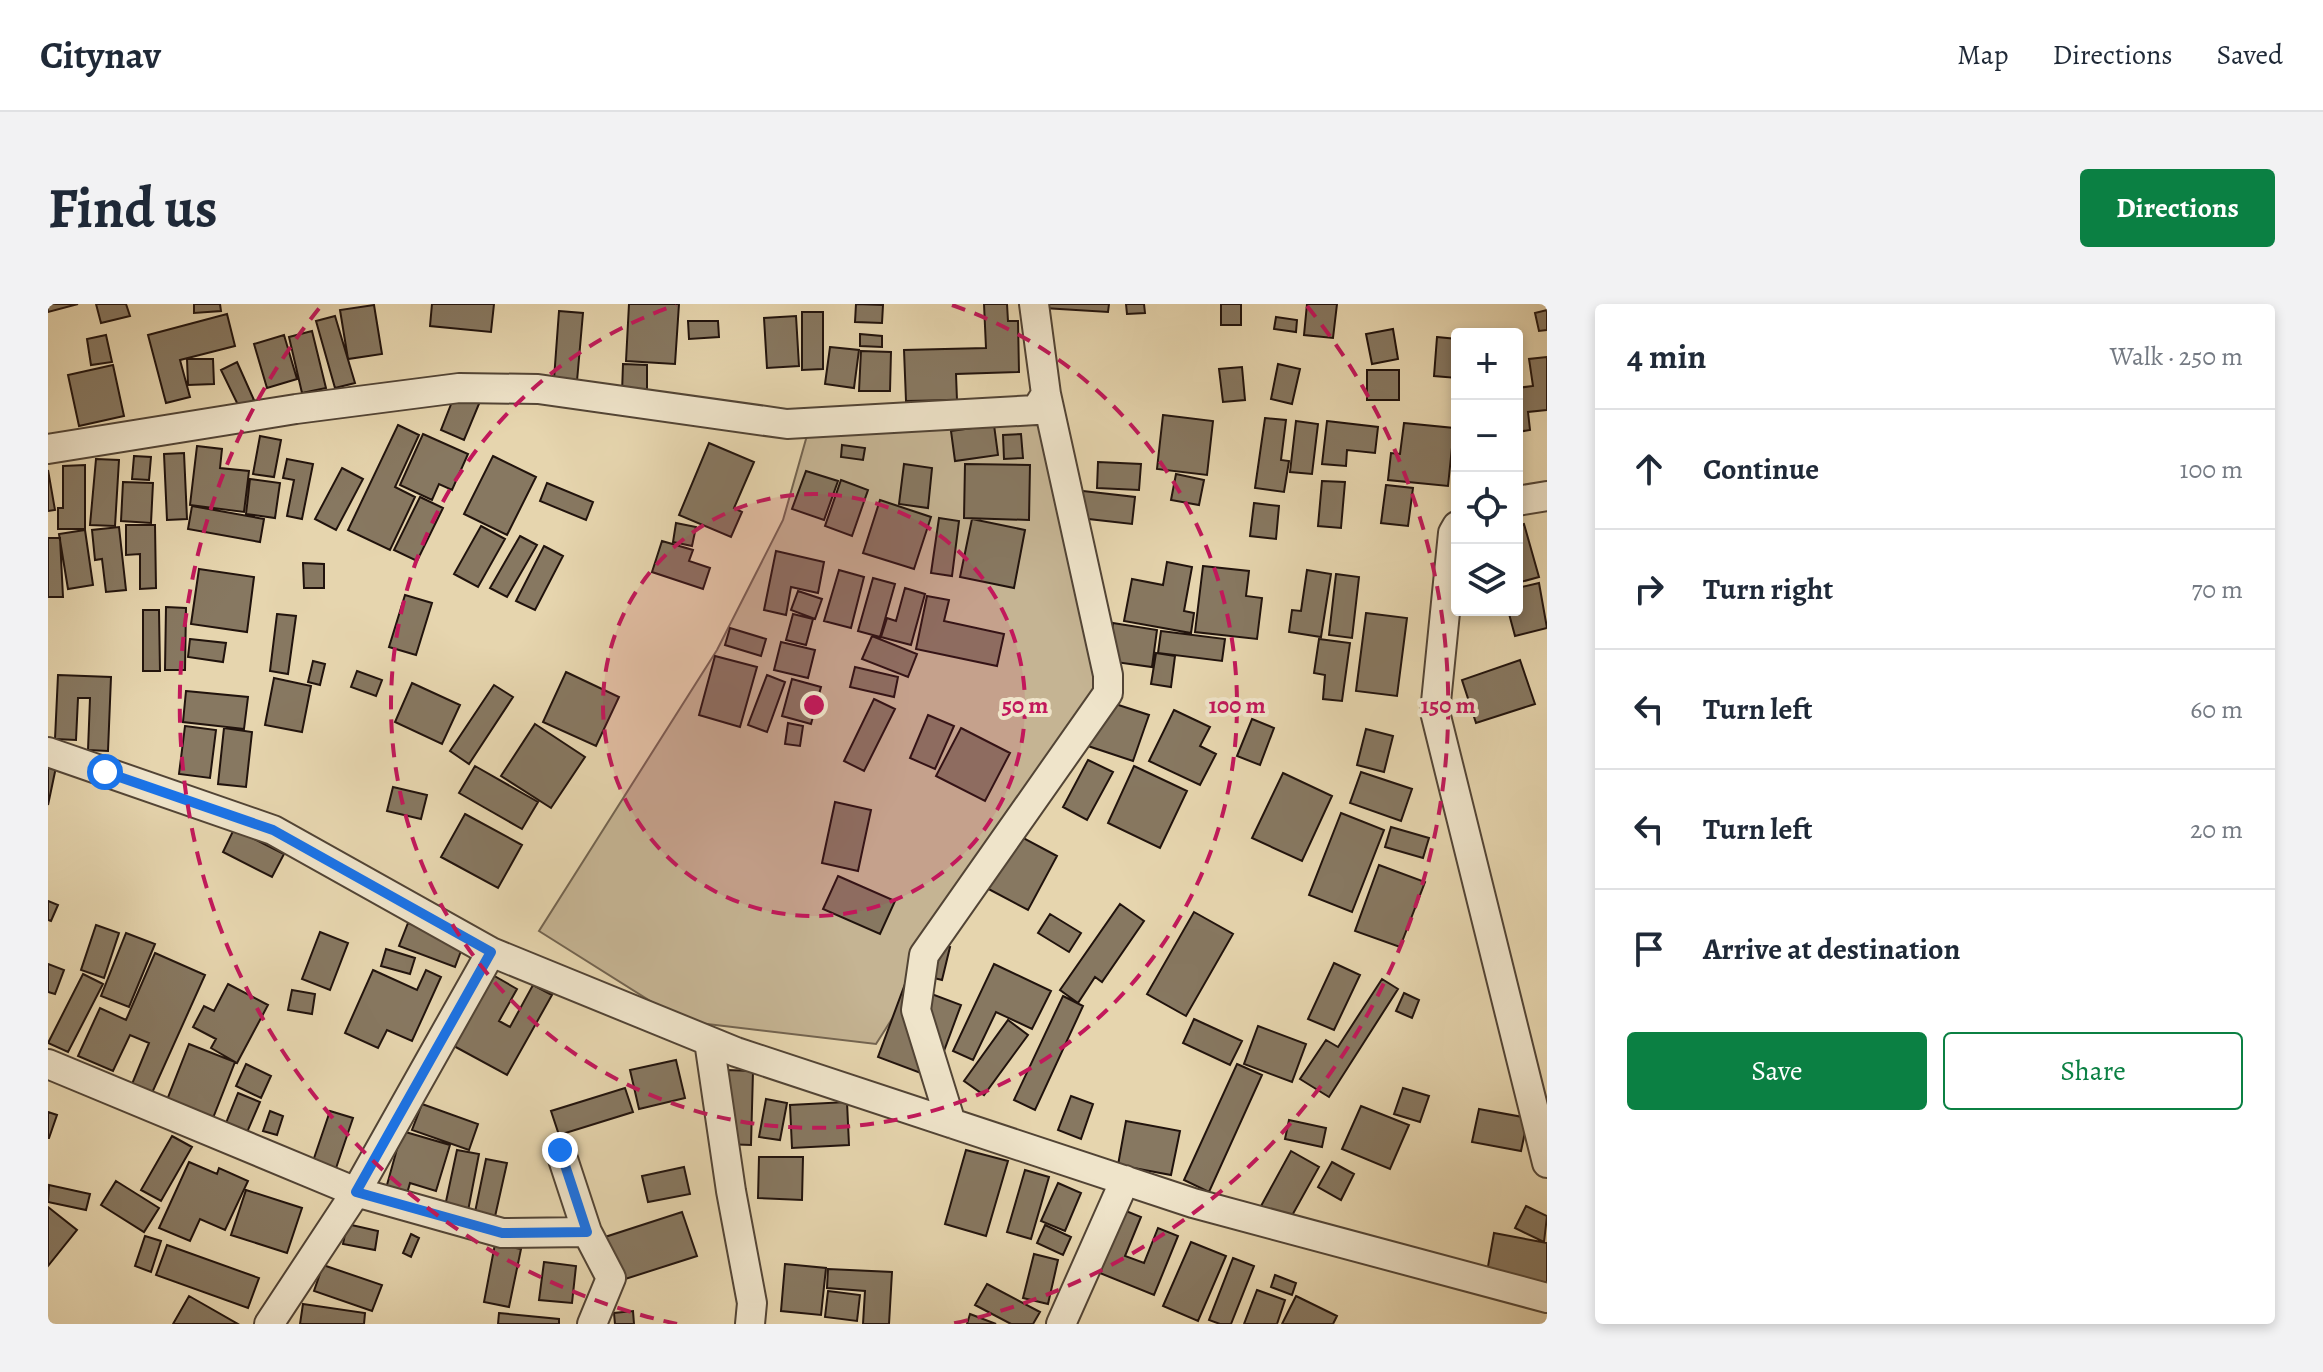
<!DOCTYPE html>
<meta charset="utf-8">
<style>
:root{--surface:#fff;--page:#f2f2f3;--text:#1f2937;--muted:#747a83;--line:#e0e1e3;--accent:#0b8043}
body{margin:0;font-family:Alegreya,serif;background:var(--page);color:var(--text)}
.controls{position:absolute;right:24px;top:24px;display:grid;overflow:hidden;border-radius:8px;box-shadow:0 4px 12px #0003}
.controls button{width:72px;height:72px;display:grid;place-items:center;padding:0;border:0;border-bottom:2px solid var(--line);background:var(--surface);color:var(--text);font:40px sans-serif}
.stop{position:absolute;width:24px;height:24px;margin:-18px;border:6px solid #1a73e8;border-radius:50%;background:#fff}
.stop.end{background:#1a73e8;border-color:#fff;box-shadow:0 2px 8px #0008}
.list{margin:0;padding:0;list-style:none}
h2{display:flex;justify-content:space-between;align-items:center;height:104px;margin:0;padding:0 32px;font-size:34px}
h2 small{font-size:26px;font-weight:400;color:var(--muted)}
.list li{display:grid;grid-template-columns:52px 1fr auto;gap:24px;align-items:center;box-sizing:border-box;height:120px;padding:0 32px;border-top:2px solid var(--line)}
.list b{display:block;font-size:30px;white-space:nowrap}
.list em{font-size:26px;font-style:normal;color:var(--muted)}
.actions{display:flex;gap:16px;padding:24px 32px}
.actions a{flex:1;padding:18px 0;border:2px solid var(--accent);border-radius:8px;text-align:center;font-size:28px;color:var(--accent)}
.actions .main{background:var(--accent);color:#fff}
.icon{flex:none;width:44px;height:44px;fill:none;stroke:currentColor;stroke-width:2;stroke-linecap:round;stroke-linejoin:round}
.map{position:relative;flex:none;width:1499px;height:1020px;overflow:hidden;border-radius:8px}
header{display:flex;align-items:center;gap:48px;box-sizing:border-box;height:112px;padding:0 40px;background:var(--surface);border-bottom:2px solid var(--line)}
header strong{font-size:38px}
nav{display:flex;gap:44px;margin-inline-start:auto;font-size:28px}
.intro{display:flex;align-items:center;justify-content:space-between;box-sizing:border-box;height:192px;padding:0 48px}
h1{margin:0;font-size:56px}
.button{padding:20px 36px;border-radius:8px;background:var(--accent);color:#fff;font-size:28px;font-weight:700}
main{display:flex;gap:48px;padding:0 48px}
aside{flex:1;background:var(--surface);border-radius:8px;box-shadow:0 4px 12px #0003}
.map>svg:first-child{display:block}
</style>
<header>
<strong>Citynav</strong>
<nav><a>Map</a><a>Directions</a><a>Saved</a></nav>
</header>
<div class="intro"><h1>Find us</h1><a class="button">Directions</a></div>
<main>
<div class="map">
<svg width="1499" height="1020" viewBox="0 0 1499 1020">
<rect width="100%" height="100%" fill="#e6d5ae"/>
<filter id="stains"><feTurbulence type="fractalNoise" baseFrequency=".0025" numOctaves="4"/><feColorMatrix values="0 0 0 0 .2 0 0 0 0 .09 0 0 0 0 .02 0 0 0 .5 -.17"/></filter>
<radialGradient id="worn" r=".72"><stop offset=".6" stop-color="#630" stop-opacity="0"/><stop offset="1" stop-color="#630" stop-opacity=".3"/></radialGradient>
<path fill="#c5b493" stroke="#736450" stroke-width="2" d="M988 111 1058 379 828 740 634 717 491 627 669 346 735 216 760 128Z"/>
<path fill="#877861" stroke="#21130d" stroke-width="2" d="M0 0H30L0 8Z
M48 0H78L82 12 53 19Z
M146 0H172L173 7 146 9Z
M384 0H446L443 28 382 22Z
M581 0H631L627 60 578 57Z
M808 0 835 1 834 19 807 18Z
M936 0H959L960 17H970L971 68 908 70 909 96 858 97 856 46 938 44Z
M996 0H1061L1060 8 996 4Z
M1078 0H1096L1097 9 1079 10Z
M1173 0H1193V21H1173Z
M1259 0H1289L1285 34 1256 31Z
M326 1 334 50 300 55 292 6Z
M1499 6V26L1491 27 1487 9Z
M511 7 535 9 529 77 506 75Z
M754 8H775V65L754 66Z
M179 10 187 42 132 56 142 93 118 99 100 31Z
M287 12 307 79 287 84 268 17Z
M748 12 751 62 719 64 716 14Z
M1228 13 1249 16 1248 28 1226 25Z
M640 17H670L671 33 641 35Z
M1345 25 1350 55 1324 60 1318 30Z
M264 27 278 84 254 89 241 33Z
M812 30 834 32V43L812 42Z
M58 31 64 58 43 61 39 35Z
M236 31 249 75 219 84 206 40Z
M1389 33 1409 35V74L1386 72Z
M782 43 811 46 806 84 777 80Z
M813 47 843 48 842 87H811Z
M1499 53V106L1480 108 1482 126 1469 128V84L1485 82 1481 55Z
M139 55H165L166 80 140 81Z
M189 58 206 96 191 103 173 66Z
M575 60 599 61V89H574Z
M1230 60 1252 65 1244 100 1223 95Z
M65 61 76 112 31 122 20 71Z
M1194 63 1197 96 1175 98 1171 65Z
M1319 66H1351V96H1319Z
M409 85 433 95 416 136 393 126Z
M1115 111 1165 117 1159 171 1109 165Z
M1217 114 1238 116 1233 156 1241 157 1236 188 1207 184Z
M1248 117 1270 120 1264 170 1242 168Z
M1279 117 1330 123 1327 149 1299 146 1298 162 1274 160Z
M1356 119 1406 124 1400 182 1340 176 1343 149 1352 150Z
M350 121 371 131 347 183 367 193 342 246 300 226Z
M946 121 950 151 907 157 903 127Z
M375 130 420 150 404 186 391 180 384 196 352 181Z
M973 130 975 154 956 155 955 131Z
M212 132 233 136 226 173 205 170Z
M661 139 706 158 686 204 694 208 683 233 631 211Z
M794 141 817 144 815 156 793 153Z
M149 142 174 145 172 164 201 167 196 208 142 201Z
M136 149 139 215 119 216 116 150Z
M86 152 103 153 101 176 84 175Z
M445 152 488 173 459 231 416 210Z
M48 155 71 156 67 222 42 221Z
M239 155 265 160 254 215 239 212 246 176 235 174Z
M1050 158 1093 160 1091 186 1049 184Z
M856 160 884 164 880 204 851 200Z
M917 160 982 161 981 216 916 214Z
M37 161V225H10V204H15V162Z
M294 164 315 175 288 226 267 215Z
M0 166 7 206 0 207Z
M758 167 790 177 776 216 744 205Z
M1128 170 1156 176 1151 201 1123 196Z
M202 175 232 179 227 214 198 210Z
M793 176 820 186 804 232 777 222Z
M1274 177 1297 178 1293 224 1270 222Z
M75 178 105 179 103 219 73 217Z
M499 179 545 198 538 216 492 197Z
M1338 181 1365 184 1360 222 1333 219Z
M1035 187 1087 193 1084 220 1032 214Z
M372 193 395 204 369 257 346 246Z
M832 196 883 213 866 265 815 249Z
M1206 199 1231 202 1228 235 1202 232Z
M144 202 216 215 212 238 140 225Z
M891 214 911 217 904 272 883 269Z
M924 215 977 226 966 284 912 273Z
M628 219 648 223 644 242 625 238Z
M1476 220 1491 273 1469 279V222Z
M78 221H107L108 284 92 285V250L78 251Z
M433 222 457 235 430 283 406 270Z
M71 223 78 286 58 288 54 255 47 256 44 226Z
M37 226 45 281 20 285 11 230Z
M472 232 489 241 459 293 442 284Z
M0 234H12L15 293H0Z
M614 237 645 246 641 257 662 264 655 285 604 268Z
M496 242 515 252 487 306 468 297Z
M728 247 776 258 770 289 743 283 738 311 716 306Z
M1119 258 1144 263 1136 307 1146 309 1143 329 1076 317 1084 275 1115 281Z
M255 259 276 260V284H256Z
M1155 262 1201 267 1198 292 1214 294 1209 335 1147 328Z
M151 265 206 273 199 328 143 320Z
M791 266 816 273 803 324 776 317Z
M1259 266 1283 270 1273 333 1241 328 1244 306 1253 307Z
M1288 270 1311 273 1304 334 1281 331Z
M825 274 847 280 832 333 810 327Z
M1491 279 1499 324 1467 332 1460 306H1469V284Z
M857 284 877 290 863 341 833 333 839 314 848 317Z
M750 287 774 295 767 315 743 306Z
M357 291 384 299 368 351 341 343Z
M879 292 901 296 896 317 956 330 949 362 868 345Z
M118 303 138 304 137 366H117Z
M95 306H111L112 367H95Z
M1318 309 1359 314 1349 392 1308 387Z
M229 310 248 312 240 370 222 367Z
M745 310 765 315 758 341 738 336Z
M1065 319 1109 326 1104 363 1060 357Z
M682 324 718 335 713 352 677 341Z
M1113 327 1177 335 1174 357 1110 349Z
M824 332 869 350 860 373 814 355Z
M142 335 178 339 175 358 140 353Z
M1271 335 1302 339 1294 397 1275 395 1277 371 1266 369Z
M733 338 767 346 760 374 726 366Z
M1108 349 1127 352 1123 383 1103 380Z
M667 352 709 363 692 423 651 411Z
M1472 356 1487 400 1428 419 1414 376Z
M265 357 277 360 272 381 260 378Z
M807 363 850 373 846 393 802 383Z
M309 367 334 376 328 392 303 383Z
M518 368 571 393 548 442 495 418Z
M10 371 63 373 60 447 40 446 42 394H30L28 436 7 435Z
M719 371 737 378 719 428 700 421Z
M226 374 263 382 254 428 217 421Z
M744 375 773 383 763 420 734 412Z
M364 379 412 401 394 440 347 418Z
M446 381 465 393 421 460 402 447Z
M138 387 200 393 196 425 135 418Z
M1049 394 1101 411 1085 457 1034 440Z
M826 395 847 405 816 467 796 457Z
M1126 406 1162 423 1152 442 1168 450 1152 481 1101 457Z
M880 411 906 422 887 465 862 454Z
M1204 415 1226 424 1212 461 1189 452Z
M740 419 755 422 752 442 737 440Z
M487 420 537 453 503 504 453 472Z
M137 422 168 426 162 474 131 470Z
M176 424 204 428 198 483 170 480Z
M913 424 962 449 937 497 888 472Z
M1318 425 1345 432 1336 468 1309 461Z
M1040 456 1065 468 1039 516 1015 503Z
M0 462 8 463 0 501Z
M427 462 490 498 474 525 411 489Z
M1086 462 1139 487 1112 544 1060 519Z
M1313 468 1364 485 1353 517 1302 499Z
M1235 469 1284 492 1254 557 1204 534Z
M345 483 379 491 373 515 339 507Z
M787 498 823 506 810 567 774 559Z
M1293 509 1336 526 1304 608 1261 591Z
M417 510 474 541 450 584 393 553Z
M1343 523 1381 534 1375 554 1337 543Z
M186 525 236 550 224 573 175 548Z
M962 527 1009 552 980 606 933 581Z
M1331 561 1377 578 1352 643 1307 627Z
M790 572 847 597 832 630 775 605Z
M0 597 10 601 3 617 0 616Z
M1072 600 1096 617 1054 678 1047 673 1030 699 1012 686Z
M1146 608 1185 630 1138 712 1099 690Z
M1002 610 1033 629 1021 648 990 629Z
M360 619 416 639 407 663 351 642Z
M48 621 71 629 56 674 33 666Z
M272 628 300 639 282 686 254 675Z
M78 629 107 640 81 703 53 692Z
M886 640 902 643 894 676 878 672Z
M338 645 367 654 362 670 333 662Z
M107 649 157 671 104 789 84 780 101 739 82 731 65 767 30 752 52 704 78 716Z
M1286 659 1312 671 1286 726 1260 715Z
M0 660 16 666 7 690 0 688Z
M946 660 1003 687 984 725 948 708 925 756 905 747Z
M325 666 369 686 378 666 393 673 364 737 339 726 330 744 297 729Z
M35 670 55 680 20 748 0 739Z
M443 670 469 685 451 717 462 723 485 681 504 691 459 771 404 741Z
M1334 675 1350 685 1281 793 1252 775 1278 736 1290 743Z
M180 680 220 701 189 759 163 744 168 735 145 723 156 702 166 707Z
M857 680 913 701 886 774 830 753Z
M244 686 267 690 264 710 240 706Z
M1356 689 1371 696 1364 714 1348 707Z
M1015 692 1035 702 987 806 966 796Z
M1146 715 1194 737 1182 761 1135 739Z
M960 716 980 731 936 791 916 777Z
M1210 722 1258 740 1244 778 1196 760Z
M141 740 187 758 165 814 119 796Z
M628 756 637 794 591 805 582 766Z
M198 760 223 772 213 794 188 782Z
M1189 760 1214 771 1161 888 1136 876Z
M678 766 705 767 703 841 675 840Z
M577 784 585 808 511 831 503 807Z
M1355 784 1381 792 1372 818 1346 810Z
M190 789 212 798 197 833 176 824Z
M1023 792 1045 800 1033 835 1010 826Z
M718 795 739 799 732 836 711 833Z
M799 798 801 841 744 844 742 801Z
M374 800 430 820 421 846 364 826Z
M1313 802 1361 821 1342 865 1294 845Z
M1431 805 1480 814 1473 847 1424 838Z
M222 807 235 812 229 831 215 827Z
M282 807 305 814 285 873 262 866Z
M0 808 9 811 1 834H0Z
M1241 816 1278 824 1274 843 1237 835Z
M1078 817 1132 827 1123 871 1070 861Z
M354 827 402 841 388 887 362 879 358 893 337 888Z
M124 832 144 843 113 897 93 886Z
M409 846 431 850 419 912 396 907Z
M918 846 960 857 938 932 897 920Z
M1243 847 1271 863 1241 917 1213 902Z
M711 853H755L754 896 710 894Z
M438 855 459 859 446 917 426 913Z
M141 858 169 870 171 864 200 877 177 926 152 915 142 937 111 924Z
M1284 858 1306 870 1293 896 1270 883Z
M636 863 642 890 600 898 594 872Z
M977 866 1001 873 983 935 959 928Z
M68 877 111 904 96 928 53 901Z
M1010 879 1033 889 1017 927 993 917Z
M1 881 42 890 38 906 0 898Z
M198 886 254 904 239 949 183 931Z
M1478 902 1499 912 1496 938 1467 924Z
M0 903 29 926 0 962Z
M1068 903 1093 913 1077 952 1096 959 1110 924 1130 932 1106 991 1042 965Z
M634 908 649 952 571 977 557 933Z
M299 920 330 927 327 946 295 940Z
M997 921 1023 933 1015 951 989 939Z
M1446 929 1499 939V979L1439 968Z
M363 930 371 934 363 953 355 949Z
M97 932 113 937 103 968 87 962Z
M1143 938 1178 952 1150 1017 1115 1002Z
M447 940 473 945 461 1003 436 998Z
M119 941 211 974 200 1004 108 971Z
M986 950 1010 956 1000 1000 975 994Z
M1185 954 1206 962 1183 1020H1172L1161 1016Z
M496 958 528 962 524 999 491 996Z
M737 960 778 964 773 1011 733 1007Z
M275 961 334 981 324 1007 266 987Z
M780 965 844 968 841 1020H815L817 987 779 984Z
M1227 971 1248 979 1244 991 1223 983Z
M939 980 992 1008 985 1020H963L927 1001Z
M1209 986 1237 996 1229 1020H1196Z
M780 987 812 991 809 1017 777 1013Z
M141 992 190 1020H125Z
M1248 992 1289 1012 1285 1020H1234Z
M255 1000 317 1009 316 1020H252Z
M585 1007 586 1020H567L566 1009Z
M451 1009 511 1015V1020H450Z
M922 1010 948 1020H919Z"/>
<g fill="none" stroke-linecap="round" stroke-linejoin="round">
<defs>
<path id="minor" d="M0 145 248 105 411 84 490 85 739 120 988 106 998 90
M1469 197 1499 192
M1409 222 1405 229 1387 408 1499 859
M0 448 225 526 443 648 688 748 1145 899 1499 994
M661 737 683 887 704 999 702 1020
M0 760 308 888 454 929 539 928 563 974 544 1020
M903 819 868 706 876 651 1060 389V371L998 90 986 0
M512 846 539 928
M221 1020 308 888 443 648
M1013 1020 1077 876"/>
</defs>
<use href="#minor" stroke="#524435" stroke-width="32"/>
<use href="#minor" stroke="#efe4ca" stroke-width="28"/>
</g>
<g fill="none" stroke-linecap="round" stroke-linejoin="round">
<path stroke="#1a73e8" stroke-width="10" d="M57 468 225 526 443 648 308 888 454 929 539 928 512 846"/>
</g>
<circle cx="766" cy="401" r="211" fill="#c2185b" fill-opacity=".12"/>
<g fill="none" stroke="#c2185b" stroke-width="4" stroke-dasharray="14 10">
<circle cx="766" cy="401" r="211"/>
<path d="M904 1A423 423 0 1 1 628 1"/>
<path d="M629 1020A634 634 0 0 1 273 2M1259 2A634 634 0 0 1 903 1020"/>
</g>
<circle cx="766" cy="401" r="12" fill="#c2185b" stroke="#efe4ca" stroke-width="4"/>
<g font-size="24" text-anchor="middle" font-weight="bold" fill="#c2185b" stroke="#efe4ca" stroke-width="8" stroke-linejoin="round" paint-order="stroke">
<text x="977" y="409">50 m</text>
<text x="1189" y="409">100 m</text>
<text x="1400" y="409">150 m</text>
</g>
<rect width="100%" height="100%" filter="url(#stains)"/>
<rect width="100%" height="100%" fill="url(#worn)"/>
</svg>
<div class="controls">
<button>+</button>
<button>−</button>
<button><svg class="icon" aria-label="locate" viewBox="0 0 24 24"><circle cx="12" cy="12" r="6"/><path d="M12 2v4M12 18v4M2 12h4M18 12h4"/></svg></button>
<button><svg class="icon" aria-label="layers" viewBox="0 0 24 24"><path d="M12 4l9 5-9 5-9-5zM3 14l9 5 9-5"/></svg></button>
</div>
<div class="stop" style="left:57px;top:468px"></div>
<div class="stop end" style="left:512px;top:846px"></div>
</div>
<aside>
<h2>4 min<small>Walk · 250 m</small></h2>
<ul class="list">
<li><svg class="icon" aria-label="ahead" viewBox="0 0 24 24"><path d="M12 20V5M6 11l6-6 6 6"/></svg><div><b>Continue</b></div><em>100 m</em></li>
<li><svg class="icon" aria-label="right" viewBox="0 0 24 24"><path d="M7 20v-9h11M14 6l5 5-5 5"/></svg><div><b>Turn right</b></div><em>70 m</em></li>
<li><svg class="icon" aria-label="left" viewBox="0 0 24 24"><path d="M17 20v-9H6M10 6l-5 5 5 5"/></svg><div><b>Turn left</b></div><em>60 m</em></li>
<li><svg class="icon" aria-label="left" viewBox="0 0 24 24"><path d="M17 20v-9H6M10 6l-5 5 5 5"/></svg><div><b>Turn left</b></div><em>20 m</em></li>
<li><svg class="icon" aria-label="arrive" viewBox="0 0 24 24"><path d="M6 21V4h12l-3 4 3 4H6"/></svg><div><b>Arrive at destination</b></div></li>
</ul>
<div class="actions"><a class="main">Save</a><a>Share</a></div>
</aside>
</main>
